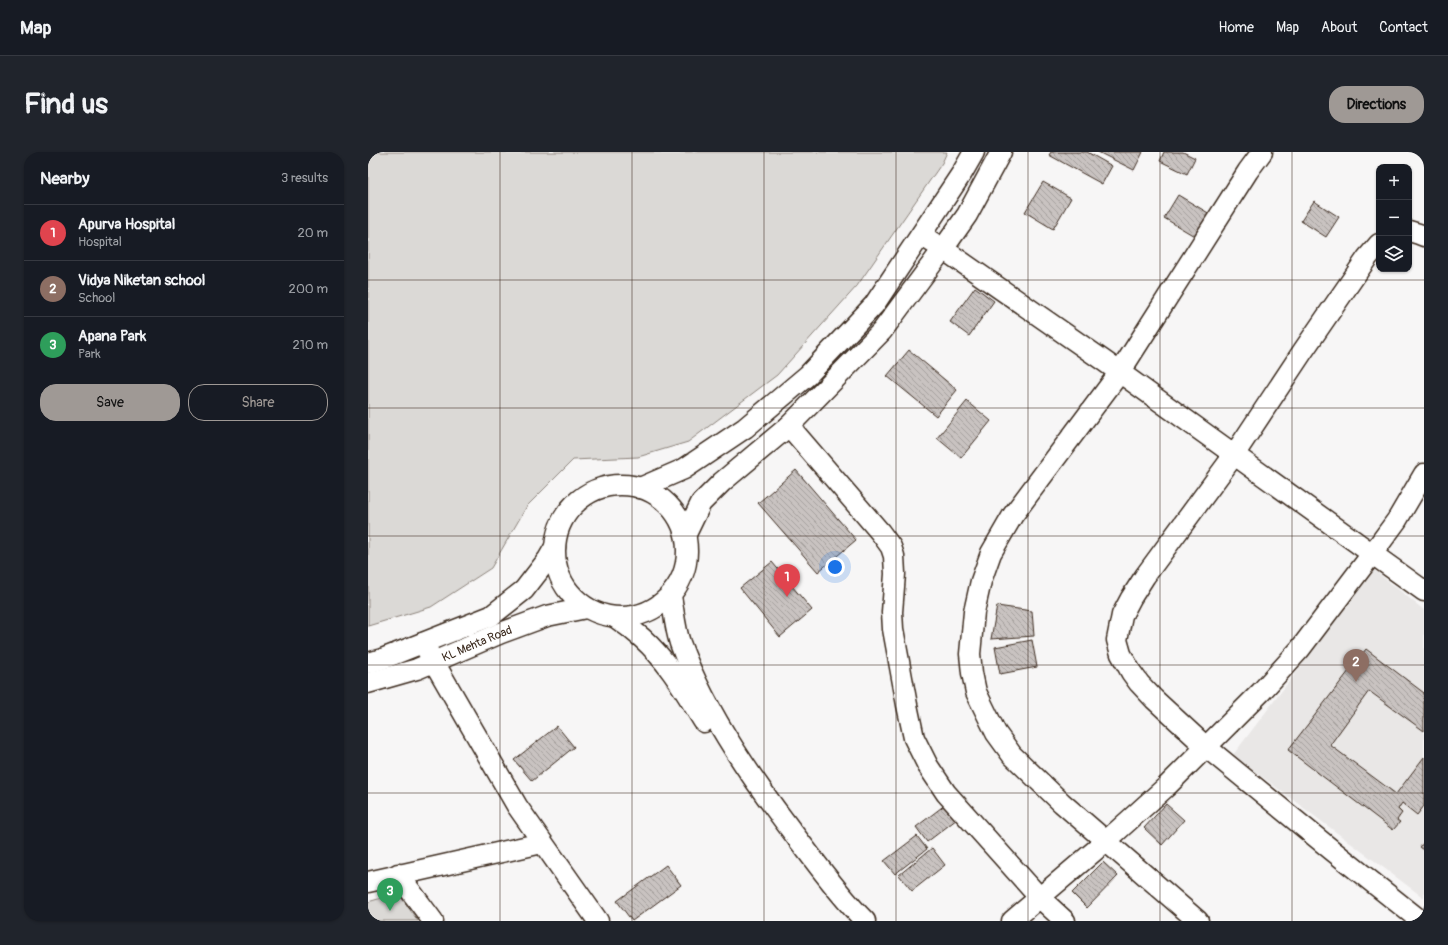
<!DOCTYPE html>
<meta charset="utf-8">
<style>
:root{--surface:#171b24;--page:#20242c;--text:#f1f3f6;--muted:#9ea1a6;--line:#363941;--accent:#9f9995}
body{margin:0;font-family:Pangolin,sans-serif;background:var(--page);color:var(--text)}
.controls{position:absolute;right:12px;top:12px;display:grid;overflow:hidden;border-radius:8px;box-shadow:0 1px 3px #0004}
.controls button{width:36px;height:36px;display:grid;place-items:center;padding:0;border:0;border-bottom:1px solid var(--line);background:var(--surface);color:var(--text);font:20px sans-serif}
.you{position:absolute;left:467px;top:415px;width:14px;height:14px;margin:-10px;border:3px solid #fff;border-radius:50%;background:#1a73e8;box-shadow:0 0 0 6px #1a73e833}
.badge{display:grid;place-items:center;width:26px;height:26px;border-radius:50%;background:var(--accent);color:#fff;font-size:13px;font-weight:700}
.pin{position:absolute;translate:-50% -33px;filter:drop-shadow(0 1px 2px #0008)}
.pin::after{content:'';position:absolute;top:21px;width:14px;height:12px;background:inherit;clip-path:polygon(0 0,100% 0,50% 100%)}
.list{margin:0;padding:0;list-style:none}
h2{display:flex;justify-content:space-between;align-items:center;height:52px;margin:0;padding:0 16px;font-size:17px}
h2 small{font-size:13px;font-weight:400;color:var(--muted)}
.list li{display:grid;grid-template-columns:26px 1fr auto;gap:12px;align-items:center;box-sizing:border-box;height:56px;padding:0 16px;border-top:1px solid var(--line)}
.list b{display:block;font-size:15px;white-space:nowrap}
.list p{margin:0;font-size:13px;white-space:nowrap;color:var(--muted)}
.list em{font-size:13px;font-style:normal;color:var(--muted)}
.actions{display:flex;gap:8px;padding:12px 16px}
.actions a{flex:1;padding:9px 0;border:1px solid var(--accent);border-radius:16px;text-align:center;font-size:14px;color:var(--accent)}
.actions .main{background:var(--accent);color:#111}
.icon{flex:none;width:22px;height:22px;fill:none;stroke:currentColor;stroke-width:2;stroke-linecap:round;stroke-linejoin:round}
.map{position:relative;flex:none;width:1056px;height:769px;overflow:hidden;border-radius:16px}
header{display:flex;align-items:center;gap:24px;box-sizing:border-box;height:56px;padding:0 20px;background:var(--surface);border-bottom:1px solid var(--line)}
header strong{font-size:19px}
nav{display:flex;gap:22px;margin-inline-start:auto;font-size:14px}
.intro{display:flex;align-items:center;justify-content:space-between;box-sizing:border-box;height:96px;padding:0 24px}
h1{margin:0;font-size:28px}
.button{padding:10px 18px;border-radius:16px;background:var(--accent);color:#111;font-size:14px;font-weight:700}
main{display:flex;gap:24px;padding:0 24px}
aside{flex:1;background:var(--surface);border-radius:16px;box-shadow:0 1px 3px #0004}
.map>svg:first-child{display:block}
</style>
<header>
<strong>Map</strong>
<nav><a>Home</a><a>Map</a><a>About</a><a>Contact</a></nav>
</header>
<div class="intro"><h1>Find us</h1><a class="button">Directions</a></div>
<main>
<aside>
<h2>Nearby<small>3 results</small></h2>
<ul class="list">
<li><span class="badge" style="background:#e0444e">1</span><div><b>Apurva Hospital</b><p>Hospital</p></div><em>20 m</em></li>
<li><span class="badge" style="background:#8d6e63">2</span><div><b>Vidya Niketan school</b><p>School</p></div><em>200 m</em></li>
<li><span class="badge" style="background:#2e9e5b">3</span><div><b>Apana Park</b><p>Park</p></div><em>210 m</em></li>
</ul>
<div class="actions"><a class="main">Save</a><a>Share</a></div>
</aside>
<div class="map">
<svg width="1056" height="769" viewBox="0 0 1056 769">
<defs>
<pattern id="building-back-hatch" width="6" height="6" patternUnits="userSpaceOnUse"><rect width="6" height="6" fill="#c9c3c1"/><path d="M-1 5l2 2M0 0l6 6M5-1l2 2" fill="none" stroke="#a49f9c"/></pattern>
</defs>
<rect width="100%" height="100%" fill="#f7f6f6"/>
<filter id="ink" filterUnits="userSpaceOnUse"><feTurbulence type="fractalNoise" baseFrequency=".025" numOctaves="2"/><feDisplacementMap in="SourceGraphic" scale="8" xChannelSelector="R" yChannelSelector="G"/><feConvolveMatrix kernelMatrix="1 2 1 2 8 2 1 2 1" color-interpolation-filters="sRGB"/></filter>
<g filter="url(#ink)">
<path fill="#e9e7e6" d="M1006 418 1056 458V746L865 603Z"/>
<path fill="#dbd9d6" stroke="#8b827a" d="M0 0H579L574 11 489 134 409 223 320 290 270 305 205 308 159 354 123 416 63 455 0 474Z
M30 741 50 769H0V750Z"/>
<path fill="url(#building-back-hatch)" stroke="#3b2a1e" d="M683 0H719L744 14 734 32 681 3Z
M730 0H775L766 18Z
M796 0H815L827 6 819 22 792 9Z
M675 30 703 46 685 77 657 60Z
M810 43 842 62 828 85 796 66Z
M946 49 971 65 958 85 933 69Z
M607 135 626 149 601 184 582 170Z
M541 198 589 238 568 264 519 224Z
M599 249 623 269 593 306 569 286Z
M428 318 488 388 450 420 390 351Z
M404 410 444 458 412 485 372 436Z
M629 454 664 459 666 484 623 487Z
M664 488 669 515 632 522 627 495Z
M998 497 1056 541V579L1001 539 962 593 1028 642 1056 605V654L1049 663 1034 651 1030 657 1034 661 1029 668 1032 670 1025 678 920 598Z
M189 574 206 595 164 629 146 608Z
M582 649 593 664 559 690 548 675Z
M798 652 816 668 794 693 776 676Z
M549 684 559 697 527 722 516 709Z
M1056 690V698L1052 695Z
M564 696 577 713 544 739 531 723Z
M735 710 750 724 719 756 704 741Z
M298 713 313 733 264 769 249 749Z"/>
<g fill="none" stroke-linecap="round" stroke-linejoin="round">
<defs>
<g id="minor">
<path d="M1041 79 1051 82 1056 84"/>
<path d="M553 83 575 97 736 209 1056 439"/>
<path d="M1011 92 999 106 935 199 866 303 777 424 763 446 754 463 749 488 753 502 763 520 771 531 786 547 838 595 965 699 1053 769"/>
<path d="M421 274 512 380 523 395 526 404 527 422 524 460 525 477 539 553 546 586 560 614 578 641 671 745 697 769"/>
<circle cx="253" cy="399" r="66"/>
<path d="M272 336 316 317 377 276 440 223 506 153 594 21 606 0"/>
<path d="M318 382 333 351 354 330 421 274 514 179 575 97 599 63 633 0"/>
<path d="M303 444C306 460 307 476 312 491 339 565 391 637 439 699 457 723 476 748 497 769"/>
<path d="M248 466C257 472 266 479 274 486 300 509 318 541 336 570"/>
<path d="M55 491 149 654 230 769"/>
<path d="M0 511 14 507 123 464 156 438 180 407 187 395"/>
<path id="s1" d="M0 531 49 517 133 481 179 464 218 456"/>
<path d="M30 722 65 769"/>
<path d="M0 730 174 691"/>
<path d="M644 769 737 690 798 635 893 540 932 497 1004 402 1029 368 1056 322"/>
<path d="M830 769 694 651 644 603 628 581 608 540 604 521 602 502 606 460 613 429 623 401 645 363 752 220 880 19 894 0"/>
</g>
</defs>
<use href="#minor" stroke="#3b2a1e" stroke-width="23"/>
<use href="#minor" stroke="#fff" stroke-width="20"/>
</g>
</g>
<path fill="none" stroke="#3b2a1e" stroke-width="1" stroke-opacity="0.55" d="M132 0V769M264 0V769M396 0V769M528 0V769M660 0V769M792 0V769M924 0V769M0 128H1056M0 256H1056M0 384H1056M0 513H1056M0 641H1056"/>
<g text-anchor="middle" stroke-width="3" stroke-linejoin="round" paint-order="stroke">
<g font-size="12" fill="#3b2a1e" stroke="#fff">
<text dy="4" stroke="none"><textPath href="#s1" startOffset="116">KL Mehta Road</textPath></text>
</g>
</g>
</svg>
<div class="controls">
<button>+</button>
<button>−</button>
<button><svg class="icon" aria-label="layers" viewBox="0 0 24 24"><path d="M12 4l9 5-9 5-9-5zM3 14l9 5 9-5"/></svg></button>
</div>
<div class="you"></div>
<div class="pin badge" style="left:419px;top:445px;background:#e0444e">1</div>
<div class="pin badge" style="left:988px;top:530px;background:#8d6e63">2</div>
<div class="pin badge" style="left:22px;top:759px;background:#2e9e5b">3</div>
</div>
</main>
